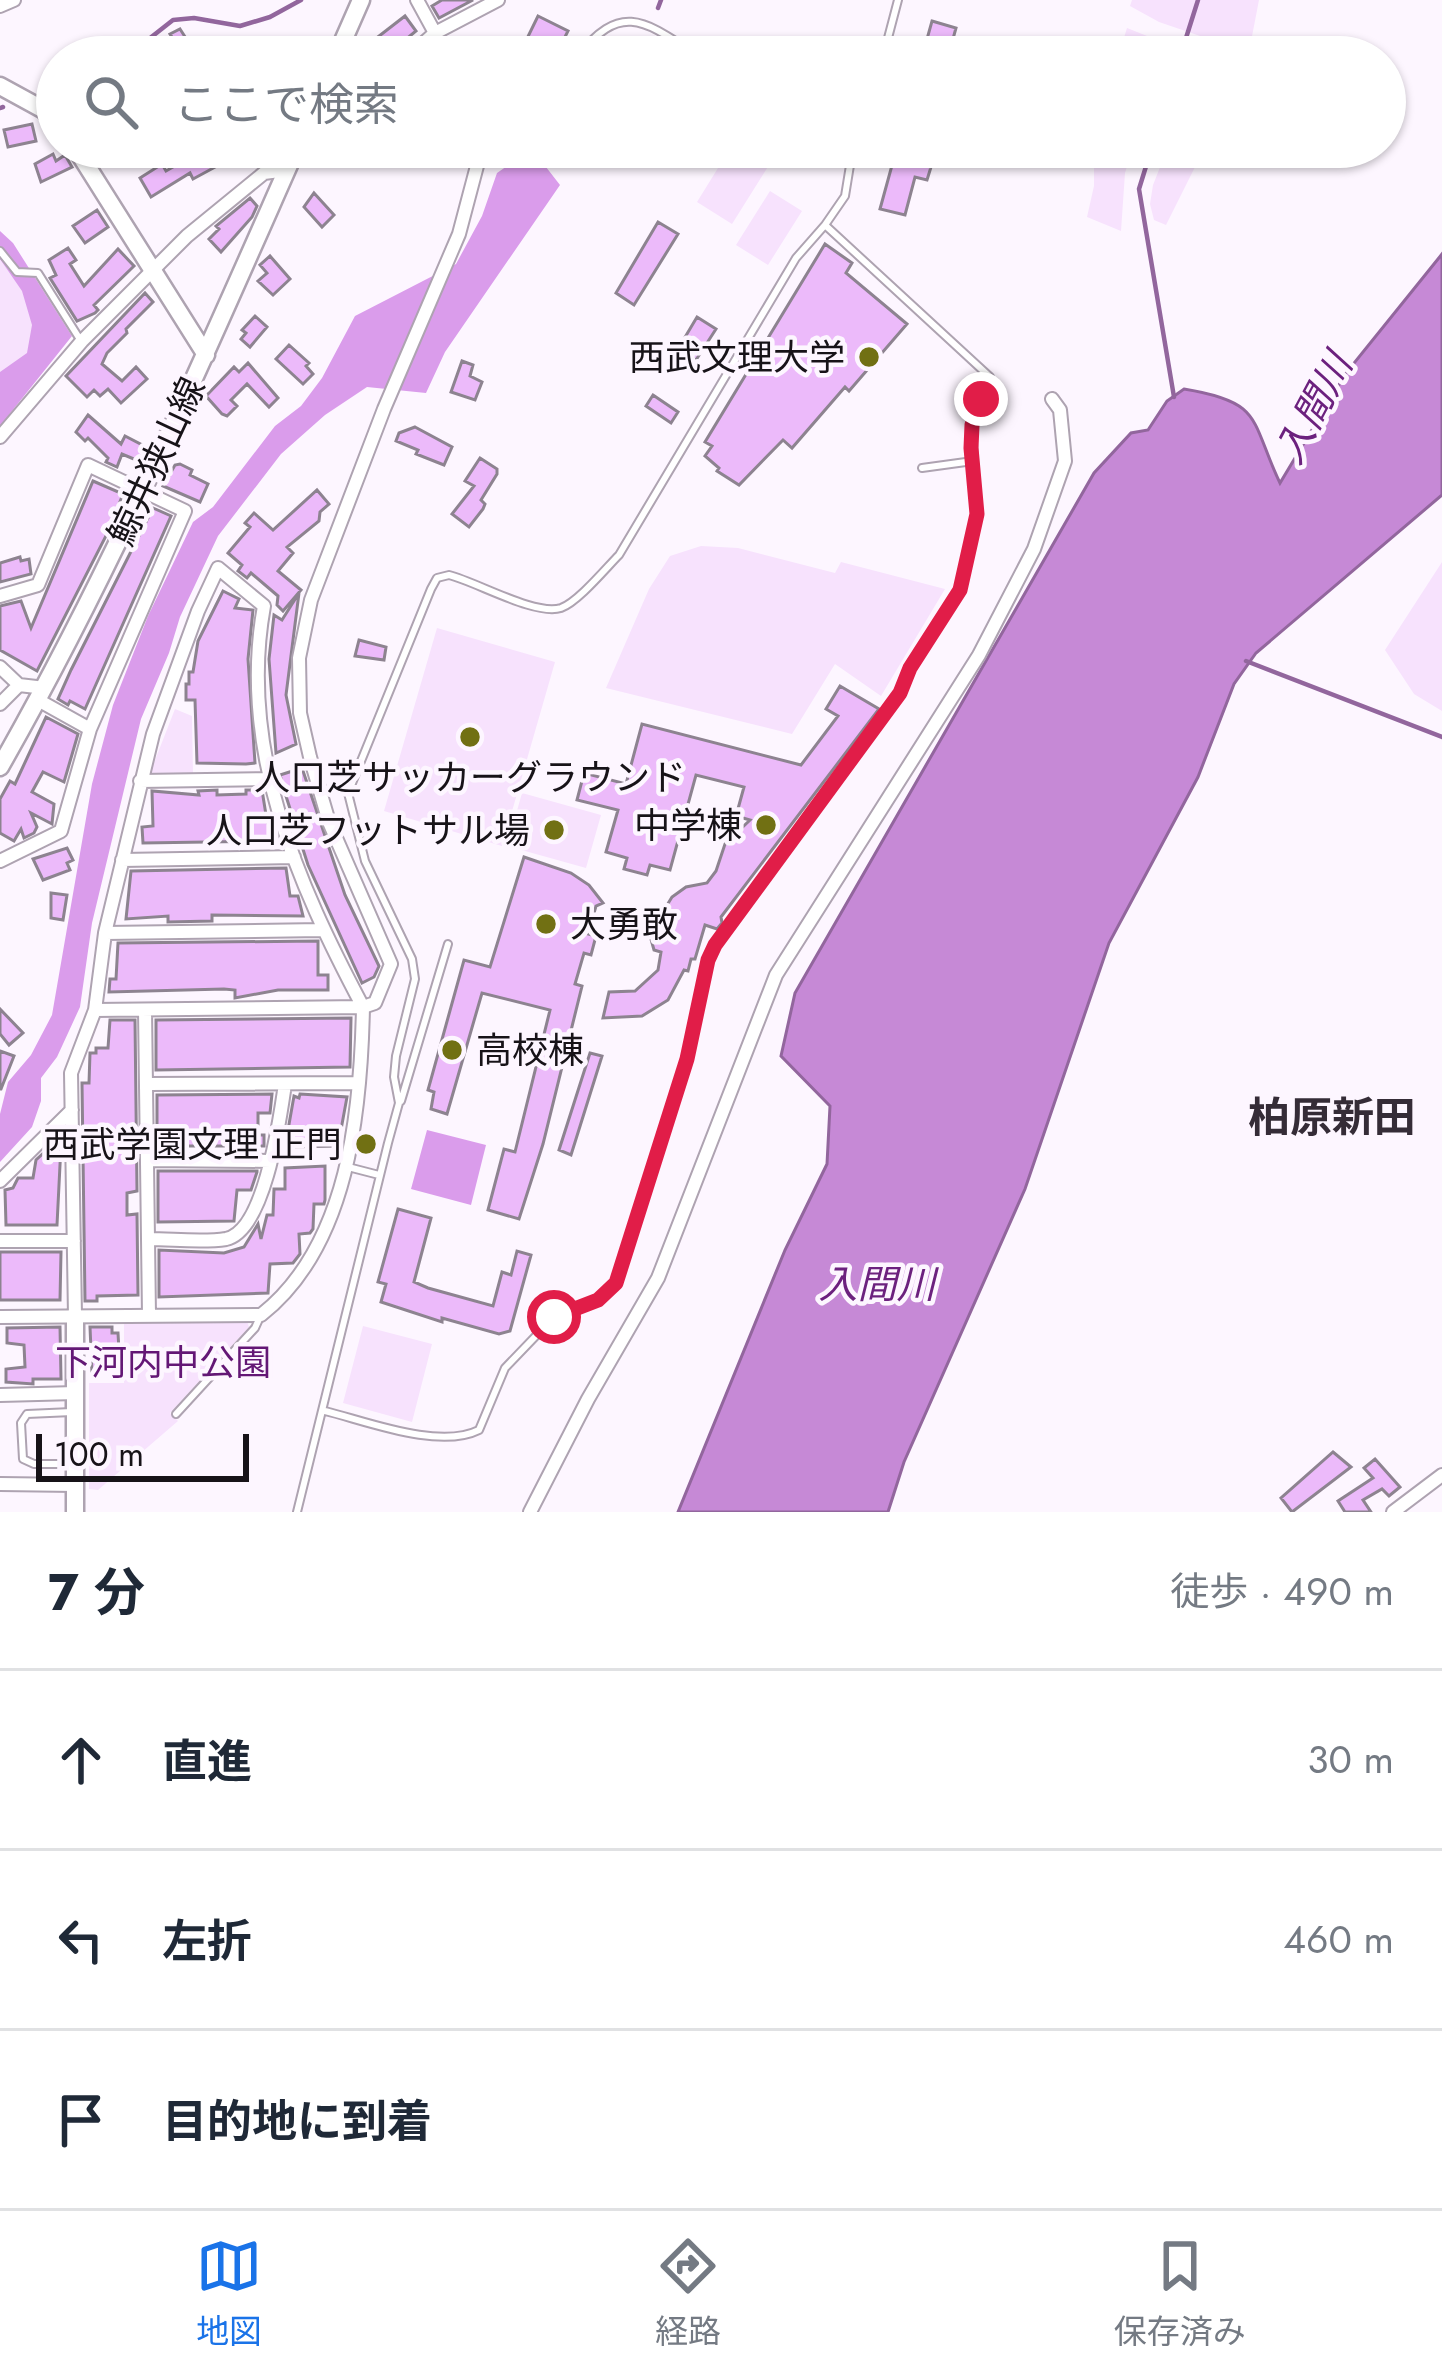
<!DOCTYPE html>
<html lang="ja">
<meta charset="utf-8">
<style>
:root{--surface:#fff;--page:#f2f2f3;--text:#1f2937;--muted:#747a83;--line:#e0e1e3;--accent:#1a73e8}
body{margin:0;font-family:Jost,"Noto Sans JP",sans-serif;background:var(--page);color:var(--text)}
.scale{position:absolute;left:36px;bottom:30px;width:213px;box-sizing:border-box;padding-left:12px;border:6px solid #171318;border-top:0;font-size:33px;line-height:42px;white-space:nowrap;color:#171318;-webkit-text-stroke:9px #fdf6ff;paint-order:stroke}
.stop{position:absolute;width:36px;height:36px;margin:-27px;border:9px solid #e11d48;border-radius:50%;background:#fff}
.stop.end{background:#e11d48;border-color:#fff;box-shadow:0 3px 12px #0008}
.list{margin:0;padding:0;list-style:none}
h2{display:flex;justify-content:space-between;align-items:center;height:156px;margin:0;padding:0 48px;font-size:51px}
h2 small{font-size:39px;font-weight:400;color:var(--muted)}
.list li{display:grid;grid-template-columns:78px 1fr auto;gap:36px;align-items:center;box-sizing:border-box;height:180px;padding:0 48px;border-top:3px solid var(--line)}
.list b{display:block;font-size:45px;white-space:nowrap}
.list em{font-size:39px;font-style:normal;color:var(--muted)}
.icon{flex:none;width:66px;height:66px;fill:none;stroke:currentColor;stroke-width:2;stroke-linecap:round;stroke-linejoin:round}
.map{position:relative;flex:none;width:1442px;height:1512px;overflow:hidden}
.search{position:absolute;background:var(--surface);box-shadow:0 3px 9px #0004;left:36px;right:36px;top:36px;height:132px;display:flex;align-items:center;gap:30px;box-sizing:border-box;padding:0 42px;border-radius:66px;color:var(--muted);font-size:45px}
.sheet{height:696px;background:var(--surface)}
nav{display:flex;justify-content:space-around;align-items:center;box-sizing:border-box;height:168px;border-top:3px solid var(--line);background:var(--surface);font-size:33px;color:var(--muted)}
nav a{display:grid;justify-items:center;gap:6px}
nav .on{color:var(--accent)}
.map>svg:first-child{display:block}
</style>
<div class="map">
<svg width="1442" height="1512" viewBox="0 0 1442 1512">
<rect width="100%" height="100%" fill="#fdf6ff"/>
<path fill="#f7e2fd" d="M1132 0H1259L1248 57H1200L1206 38 1159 22 1130 6Z
M1127 28 1172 46 1168 57H1118Z
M731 147H757L774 157 732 224 697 202Z
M1094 147H1133L1125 173 1121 231 1087 217 1094 186Z
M1168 147H1205L1166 225 1154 220 1150 204 1153 185Z
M770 191 802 211 768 265 736 245Z
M0 236 53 339 0 402Z
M701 546 738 548 835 573 841 562 945 589 881 696 835 664 792 734 606 688 649 589 670 556Z
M1442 562V711L1414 694 1385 650Z
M437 628 555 662 502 846 384 811Z
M175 709 192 716 193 774 150 773Z
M522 793 601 815 586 868 507 846Z
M247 1321 249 1327 170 1413 178 1421 98 1490 89 1489V1383H124V1323Z
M363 1326 432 1344 412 1422 343 1403Z"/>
<path fill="#da9ceb" d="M532 149 560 185 445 352 426 393 367 387 325 415 281 454 218 536 180 617 169 653 141 719 92 923 80 1007 57 1057 41 1078V1101L32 1127 0 1162V1114L8 1082 31 1055 52 1015 92 784 113 705 148 616 193 522 213 507 275 426 301 406 322 378 355 316 456 264 482 216 497 173Z
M0 231 13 243 72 336 0 426V372L27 353 32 325 22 291 0 259Z
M427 1130 486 1145 471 1205 411 1189Z"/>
<path fill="#c689d6" stroke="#92669d" stroke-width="3" d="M1442 254V495L1256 653 1234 684 1198 777 1109 943 1025 1189 904 1462 888 1512H678L785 1250 827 1164 830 1106 781 1056 795 993 1094 473 1131 433 1148 430 1167 401 1184 389C1264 402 1250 420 1280 483L1346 373Z"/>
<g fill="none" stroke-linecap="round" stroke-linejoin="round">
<path stroke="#92669d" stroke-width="4.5" d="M658 8 661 0
M126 57 173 20 194 18 240 26 270 17 301 0
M1180 57 1198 0
M49 103 57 99
M0 108 3 107
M1152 147 1139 189 1174 397
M1246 661 1442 737"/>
</g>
<path fill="#ecbafa" stroke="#8d8390" stroke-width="3" d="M442 0H473L439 18 432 6Z
M405 16 416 31 393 50 381 57H352Z
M538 16 568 31 555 57H518Z
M932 21 956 28 948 57H922Z
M180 29 198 57H164L179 48 170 34Z
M32 124 36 141 8 147 4 130Z
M897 147H924L919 164 931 167 927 180 915 177 905 215 880 209Z
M206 148 217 166 193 179 190 173 151 197 140 178 162 164 166 171Z
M53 154 56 161 65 155 72 167 41 182 35 164Z
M314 193 334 215 322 227 304 207Z
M250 198 257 206 252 217 221 252 209 239 219 229 216 226Z
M97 210 108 227 85 243 73 226Z
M658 222 678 234 634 305 616 293Z
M825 244 852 263 846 273 907 324 849 391 845 387 792 448 783 440 739 485 717 471 719 468 705 456 712 446 705 442Z
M68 248 76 260 70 264 84 286 118 249 134 266 94 305 98 310 95 313 77 321 50 278 56 275 49 260Z
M270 256 290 279 273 295 258 281 267 273 260 265Z
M145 293 153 302 126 329 127 333 107 353 102 364 122 381 136 367 147 379 121 403 108 389 100 396 94 390 87 397 66 376Z
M255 316 267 327 250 347 241 339 246 333 242 330Z
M697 317 716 329 696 360 678 349Z
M289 345 309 363 306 366 313 374 303 384 276 359Z
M462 361 473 365 470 376 482 382 475 400 451 392Z
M248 363 278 398 269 407 247 384 231 400 237 406 227 416 222 414 206 396 234 367 239 372Z
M653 395 678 412 671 423 646 406Z
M88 415 121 444 125 436 148 448 141 462 122 454 117 467 106 462 108 458 88 438 85 441 76 432Z
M415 427 452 447 444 465 416 454 418 450 396 441 399 433Z
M480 458 497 469V474L481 500 485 504 483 509 469 527 452 514 474 486 465 481Z
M180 464 192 470 190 475 208 484 200 502 163 486 175 465Z
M93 481 123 494 108 532 37 671 0 650V606L21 601 31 628Z
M317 490 329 504 320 512 319 521 287 547 293 553 278 571 301 590 283 611 277 605 278 596 251 573 247 578 238 571 242 565 228 553 250 527 245 523 254 513 273 530Z
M153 508 171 516 85 709 70 701 68 705 58 699 71 670Z
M20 557 21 561 29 559 31 574 0 582V563Z
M223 591 239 599 235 608 253 610 248 659 255 763 246 764 197 763 195 700H186V684H189V672H193L198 641Z
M299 593 286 695 296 744 276 753 269 659 274 615 282 620Z
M359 640 386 647 384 660 355 656Z
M840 686 879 709 721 917 722 923 717 929 705 925 695 959H691L688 971 684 970 668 1000 642 1016 603 1018 609 992 635 991 658 970 661 952 654 950 647 925 660 929 664 910 672 897 686 887 707 883 716 871 725 844 750 820 736 816 744 787 696 775 670 870 650 865 647 875 624 869 627 858 606 852 618 810 577 800 584 773 626 784 642 724 801 765 838 716 826 709Z
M46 717 78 734 64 782 43 772 32 792 54 804 52 824 31 813 37 827 34 833 24 838 21 829 14 841 0 833V799L10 781 15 784Z
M302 768 345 895 379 966 374 977 362 983 308 865 285 793 280 775Z
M217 790V795L246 794V790H262L267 821 276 841 143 843 142 827 153 826 152 791 199 795 198 791Z
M67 848 73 860 67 863 70 870 43 880 33 859Z
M524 857 571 873 589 885 603 903 596 906 588 934 596 936 591 955 584 953 575 984 582 986 543 1144 519 1219 488 1210 504 1149 515 1152 550 1010 482 993 447 1114 431 1109 434 1092 428 1090 464 960 490 967Z
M286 868 290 896H298L303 916 212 915V921L168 922V916L126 919 131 871Z
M51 893 67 895 63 920 51 918Z
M318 941V975H328V990H278L235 998V990L224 989 109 992 110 979H116L118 943Z
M0 1009 23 1033 9 1045 0 1034Z
M351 1018 350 1067 156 1070V1020Z
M110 1020H135L137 1191 127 1193V1215L137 1214 138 1295 97 1296V1301H85L82 1083H89L90 1053H96V1048H108Z
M0 1051 14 1056 1 1089H0Z
M590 1053 602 1056 571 1155 559 1150Z
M272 1094 270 1113H258V1135H264V1146H157V1095Z
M300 1094 347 1097 338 1146 285 1147 294 1096 299 1098Z
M61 1145 57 1225H6L5 1190 13 1188 18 1178H33L36 1160 51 1146Z
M325 1166V1200L324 1204H314L313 1229 310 1233 299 1234 300 1254 293 1263 270 1264 268 1293 159 1297V1250L224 1253 244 1247 258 1224 261 1239 267 1215H273L274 1189H285V1168Z
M158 1171H257V1172L251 1190H237L234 1221 158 1222Z
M398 1209 431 1218 414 1282 428 1288 493 1306 502 1272 511 1275 517 1251 531 1255 510 1331 499 1334 442 1318V1322L381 1302 386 1284 378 1282Z
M0 1252H61L60 1300H0Z
M60 1327 61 1379H33V1384L6 1382V1369L25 1367 24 1345 7 1343V1328Z
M90 1327H112V1333H118L120 1369 92 1373Z
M1333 1452 1351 1467 1292 1512 1281 1498Z
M1375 1459 1400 1487 1389 1496 1382 1489 1363 1500 1371 1512H1345L1338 1501 1373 1478 1364 1468Z"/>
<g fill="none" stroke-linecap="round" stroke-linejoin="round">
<defs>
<path id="lane" d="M577 57C622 0 645 21 700 57
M883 57 898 0
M0 251 17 272 38 273 81 341
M922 468 973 461
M401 1101 448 944
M388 1143 399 1103 394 1077 396 1056 415 979 412 959 365 861 348 793 431 589 437 578 449 575C477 582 535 616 561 608 578 602 606 568 619 555L796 258 825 225
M348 1167 379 1175
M325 1411C366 1421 439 1450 479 1430L505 1368 554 1317 598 1300 616 1283 687 1059 708 960 715 945 900 693 910 668 960 590 977 514 972 425 990 377 825 225 845 196 853 147
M176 1414 255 1328 260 1317
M71 1464H34L23 1459 21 1423 27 1414 72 1412
M297 1512 388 1143"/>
<path id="street" d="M417 0 435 33
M0 6 14 0
M408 57 435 33 498 0
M0 437 82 341 187 236 264 173 287 170
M0 596 38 585 88 465 185 511 90 729 61 831 0 861
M0 667 19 685 45 688
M38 700 90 729
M0 704 19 685
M140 781 270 779
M122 860 294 857
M105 933 322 930
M145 1010 149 1315
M147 1084 358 1083
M148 1160 271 1161
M0 1181 72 1110
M149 1239C173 1239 202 1243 226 1239 265 1231 280 1118 285 1084
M0 1241H74
M75 1316 71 1073 95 1010 105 933 153 734 198 611 218 568 264 606C238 748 297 883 363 1007L95 1010
M0 1317 261 1315C349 1246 361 1110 363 1007L375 1003 391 964 329 822 310 757 300 713 299 658 311 600 384 409 459 234 482 147
M0 1395 76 1393
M0 1484 75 1485
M530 1512 588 1399 658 1278 776 975 979 655 1034 549 1065 461 1060 410 1052 399
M1393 1512 1442 1475"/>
<path id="secondary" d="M336 57 361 0
M0 86 44 110 57 126
M75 147 206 355
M0 767C114 567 204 357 297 147
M75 1512V1316"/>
</defs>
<use href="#lane" stroke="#aea3b1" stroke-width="10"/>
<use href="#street" stroke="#aea3b1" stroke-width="16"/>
<use href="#secondary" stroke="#aea3b1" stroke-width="21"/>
<use href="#lane" stroke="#fff" stroke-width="6"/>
<use href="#street" stroke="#fff" stroke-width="12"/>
<use href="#secondary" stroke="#fff" stroke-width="16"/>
</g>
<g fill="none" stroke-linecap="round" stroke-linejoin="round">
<path stroke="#e11d48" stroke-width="15" d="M554 1317 598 1300 616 1283 687 1059 708 960 715 945 900 693 910 668 960 590 977 514 971 448 972 425 981 399"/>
</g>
<g fill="#717013" stroke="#fdf6ff" stroke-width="4.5">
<circle cx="869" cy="357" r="12"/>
<circle cx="470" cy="737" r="12"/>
<circle cx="766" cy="825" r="12"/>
<circle cx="554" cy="830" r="12"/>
<circle cx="546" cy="924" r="12"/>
<circle cx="452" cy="1050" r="12"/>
<circle cx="366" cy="1144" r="12"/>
</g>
<g text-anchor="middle" stroke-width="9" stroke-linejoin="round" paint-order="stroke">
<g font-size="36" fill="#171318" stroke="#fdf6ff" text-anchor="end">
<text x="845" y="370">西武文理大学</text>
<text x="470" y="790" text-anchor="middle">人口芝サッカーグラウンド</text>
<text x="742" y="838">中学棟</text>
<text x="530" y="843">人口芝フットサル場</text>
<text x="570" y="937" text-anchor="start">大勇敢</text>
<text x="476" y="1063" text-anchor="start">高校棟</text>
<text x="342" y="1157">西武学園文理 正門</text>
</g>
<g font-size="36" fill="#171318" stroke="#fdf6ff">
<text transform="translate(156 461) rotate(-65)" y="13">鯨井狭山線</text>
</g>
<g font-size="36" fill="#631775" stroke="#fdf6ff">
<text x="163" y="1375">下河内中公園</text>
</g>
<g font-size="39" font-style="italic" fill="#6c217e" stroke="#fdf6ff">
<text transform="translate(1313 408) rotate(-62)" y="14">入間川</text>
<text x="877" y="1298">入間川</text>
</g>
<g font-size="42" font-weight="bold" fill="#352c37" stroke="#fdf6ff">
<text x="1332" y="1132">柏原新田</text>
</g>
</g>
</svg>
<div class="scale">100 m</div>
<div class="stop" style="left:554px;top:1317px"></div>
<div class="stop end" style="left:981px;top:399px"></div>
<div class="search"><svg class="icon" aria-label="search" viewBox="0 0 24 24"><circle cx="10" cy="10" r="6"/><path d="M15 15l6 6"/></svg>ここで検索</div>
</div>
<section class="sheet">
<h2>7 分<small>徒歩 · 490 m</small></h2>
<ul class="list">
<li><svg class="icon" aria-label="ahead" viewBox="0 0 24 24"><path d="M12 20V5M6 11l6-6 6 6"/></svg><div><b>直進</b></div><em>30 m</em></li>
<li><svg class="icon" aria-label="left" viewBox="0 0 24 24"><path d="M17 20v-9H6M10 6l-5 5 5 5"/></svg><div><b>左折</b></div><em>460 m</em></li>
<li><svg class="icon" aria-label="arrive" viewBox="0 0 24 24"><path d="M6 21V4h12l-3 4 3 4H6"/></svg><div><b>目的地に到着</b></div></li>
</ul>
</section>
<nav>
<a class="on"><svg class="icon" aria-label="map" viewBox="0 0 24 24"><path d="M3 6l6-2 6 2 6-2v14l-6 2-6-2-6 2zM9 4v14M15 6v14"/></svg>地図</a>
<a><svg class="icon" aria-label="directions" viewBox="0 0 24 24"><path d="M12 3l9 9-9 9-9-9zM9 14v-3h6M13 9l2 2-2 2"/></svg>経路</a>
<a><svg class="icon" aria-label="saved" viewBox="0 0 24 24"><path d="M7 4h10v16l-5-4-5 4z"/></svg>保存済み</a>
</nav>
